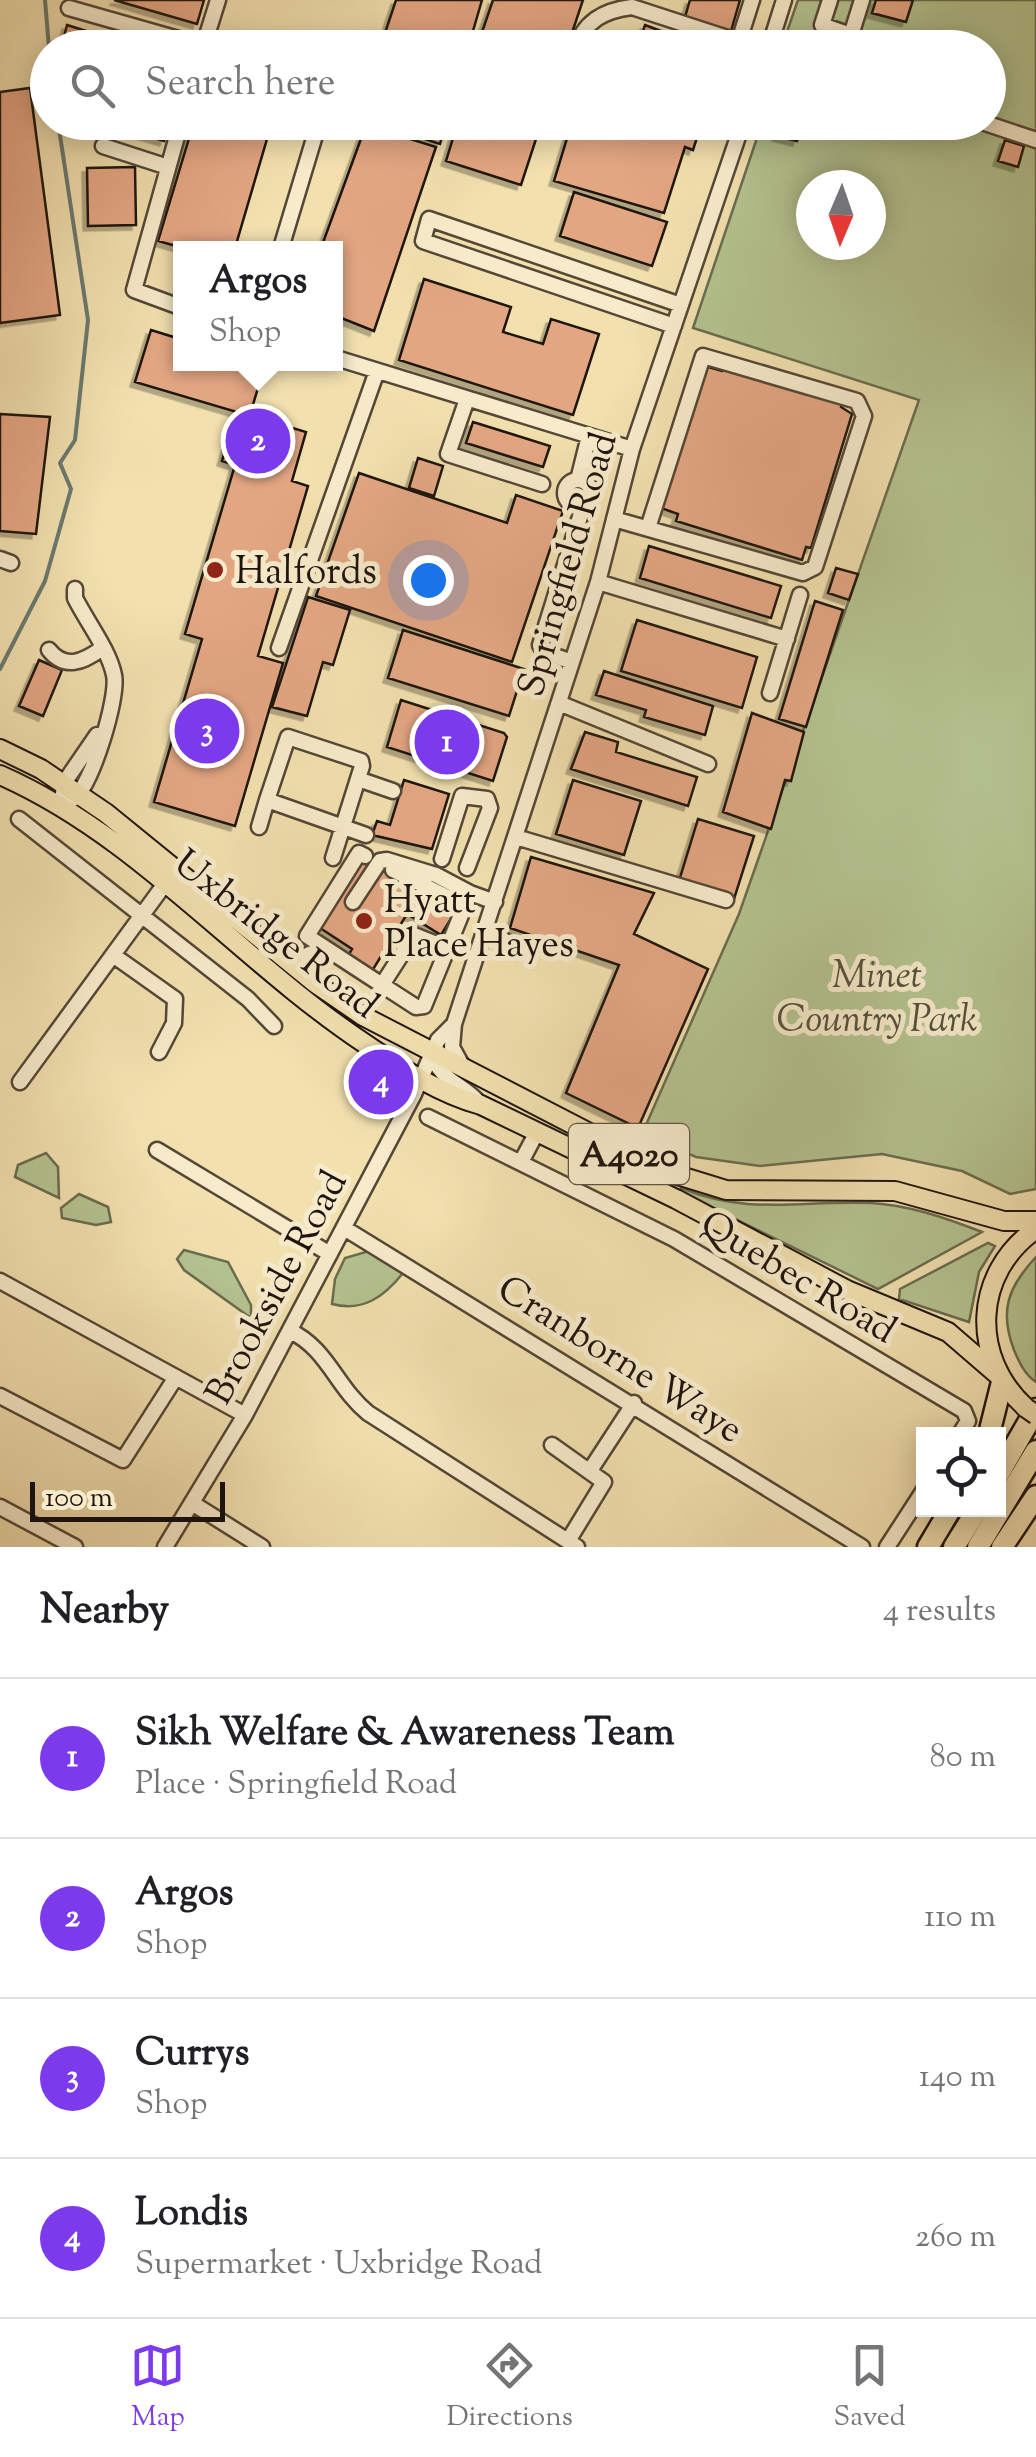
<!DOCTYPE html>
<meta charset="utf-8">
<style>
:root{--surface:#fff;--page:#f6f6f6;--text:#202124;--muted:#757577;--line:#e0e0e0;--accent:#7c3aed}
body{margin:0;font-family:"Sorts Mill Goudy",serif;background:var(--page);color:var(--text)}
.controls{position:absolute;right:30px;bottom:30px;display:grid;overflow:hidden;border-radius:0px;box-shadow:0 5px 25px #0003}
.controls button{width:90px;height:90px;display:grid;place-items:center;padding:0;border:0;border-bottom:2px solid var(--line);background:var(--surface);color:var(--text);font:50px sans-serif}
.compass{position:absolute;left:796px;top:170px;width:90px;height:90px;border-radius:50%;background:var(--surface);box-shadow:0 5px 25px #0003;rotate:182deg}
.scale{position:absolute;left:30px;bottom:25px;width:195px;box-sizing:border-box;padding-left:10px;border:5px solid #1f140e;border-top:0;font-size:28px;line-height:35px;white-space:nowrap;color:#1f140e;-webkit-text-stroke:8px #f7ebcb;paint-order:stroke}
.you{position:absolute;left:428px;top:580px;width:35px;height:35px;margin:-25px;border:8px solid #fff;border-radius:50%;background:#1a73e8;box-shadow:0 0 0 15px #1a73e833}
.badge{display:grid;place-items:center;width:65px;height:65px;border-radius:50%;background:var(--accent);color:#fff;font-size:32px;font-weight:700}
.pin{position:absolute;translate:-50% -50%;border:5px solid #fff;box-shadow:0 2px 10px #0006}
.popup{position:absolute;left:173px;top:241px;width:170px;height:130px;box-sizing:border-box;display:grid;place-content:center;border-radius:0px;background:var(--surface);filter:drop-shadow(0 2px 8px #0005);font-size:32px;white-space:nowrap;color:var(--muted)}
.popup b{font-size:38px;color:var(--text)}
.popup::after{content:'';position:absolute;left:50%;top:100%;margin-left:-20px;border:20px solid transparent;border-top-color:var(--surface)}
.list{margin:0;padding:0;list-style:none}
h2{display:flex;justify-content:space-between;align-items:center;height:130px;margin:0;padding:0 40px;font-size:42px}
h2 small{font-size:32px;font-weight:400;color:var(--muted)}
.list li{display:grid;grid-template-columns:65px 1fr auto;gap:30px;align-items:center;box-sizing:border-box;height:160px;padding:0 40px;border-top:2px solid var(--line)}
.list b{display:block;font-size:38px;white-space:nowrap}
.list p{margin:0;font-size:32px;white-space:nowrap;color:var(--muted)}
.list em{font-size:32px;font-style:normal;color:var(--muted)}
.icon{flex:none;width:55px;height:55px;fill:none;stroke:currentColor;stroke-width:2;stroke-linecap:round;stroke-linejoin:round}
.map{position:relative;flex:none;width:1036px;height:1547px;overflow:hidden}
.search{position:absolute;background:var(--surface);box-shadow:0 5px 25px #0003;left:30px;right:30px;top:30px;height:110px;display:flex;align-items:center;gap:25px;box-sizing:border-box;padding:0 35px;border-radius:55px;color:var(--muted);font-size:38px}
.sheet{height:770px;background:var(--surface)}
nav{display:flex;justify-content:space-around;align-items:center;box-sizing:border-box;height:140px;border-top:2px solid var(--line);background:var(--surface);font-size:28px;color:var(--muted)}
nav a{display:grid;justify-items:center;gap:5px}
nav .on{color:var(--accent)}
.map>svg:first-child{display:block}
</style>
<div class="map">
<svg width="1036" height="1547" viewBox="0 0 1036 1547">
<defs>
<filter id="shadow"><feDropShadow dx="-4.5" dy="4.5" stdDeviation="0" flood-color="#0004"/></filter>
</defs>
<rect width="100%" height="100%" fill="#f2e0af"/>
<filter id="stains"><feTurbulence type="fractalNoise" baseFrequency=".002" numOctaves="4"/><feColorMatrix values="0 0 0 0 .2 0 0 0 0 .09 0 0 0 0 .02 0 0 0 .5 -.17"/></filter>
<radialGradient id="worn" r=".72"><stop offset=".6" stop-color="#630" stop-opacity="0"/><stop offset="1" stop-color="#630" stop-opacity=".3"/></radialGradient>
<path fill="#b4c390" stroke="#6a6c4f" stroke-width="2.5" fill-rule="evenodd" d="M798 0H1036V1189L1010 1194 962 1171 882 1154 760 1166 696 1157 642 1134 739 914 919 400 693 328 762 123 988 122V48L786 47 782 46ZM811 185H871V245H811Z
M46 1153 58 1167 59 1198 15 1177 18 1165Z
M681 1188C749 1216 801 1200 871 1203 909 1205 946 1218 982 1232L878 1289 680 1192Z
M79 1194 108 1207 111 1222 96 1225 62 1218 61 1208Z
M988 1243 995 1246 979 1272 969 1322 899 1299 900 1289Z
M184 1250 228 1262 251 1305V1318L184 1270 177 1259Z
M369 1251 403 1273C384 1297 363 1312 332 1304L335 1279 345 1258Z
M1036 1257V1382C1025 1375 1019 1362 1014 1350 999 1311 1008 1287 1036 1257Z"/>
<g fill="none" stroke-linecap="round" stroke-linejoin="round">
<path stroke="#69796f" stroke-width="4" d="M45 0 49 48
M0 669 45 581 71 489 60 463 75 440 88 320 58 122"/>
</g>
<path fill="#e3a683" stroke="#1f140e" stroke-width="2.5" filter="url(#shadow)" d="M114 0H204L197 24Z
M396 0H482L468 48H380Z
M493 0H583L567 48H520L481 35Z
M690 0H740L731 31 685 17Z
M876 0H913L906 22 872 13Z
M67 25 83 30 144 48H61Z
M645 25 706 48H637Z
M30 88 60 315 0 323V92Z
M101 122H169L164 141Z
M194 122H272L235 248H183L158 241Z
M371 122H446L440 144Z
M458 122H483L536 139 521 185 446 161Z
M572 122H702L693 150 685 147 664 213 554 181Z
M782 122H804L797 141 777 136Z
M366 125 436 147 374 331 336 316V248H321Z
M1005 140 1024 146 1018 167 998 161Z
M135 167 136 225 88 226 87 168Z
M574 192 667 222 652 266 560 236Z
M424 279 511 307 503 332 543 344 551 319 599 334 573 415 399 360Z
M151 330 180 339V364H265L250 415 306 432 292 481 308 486 258 656 283 663 235 826 154 802 202 639 185 634 235 465 222 461 237 412 135 382Z
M705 366 722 371 724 366 842 402 841 407 852 414 811 548 806 547 802 560 676 521 678 514 661 508Z
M0 414 50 417 36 534 0 531Z
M473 422 550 446 543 467 466 443Z
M418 458 443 466 434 496 409 488Z
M359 473 507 523 516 495 563 511 512 662 316 596Z
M649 546 781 586 771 618 640 578Z
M836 568 858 574 849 600 828 593Z
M308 597 350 610 333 665 323 662 307 716 272 707Z
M815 601 843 610 806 727 779 719Z
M637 620 757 657 742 708 621 671Z
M403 630 524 669 509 716 388 678Z
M39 660 62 670 43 716 19 706Z
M604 671 713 706 705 735 644 717 646 710 596 695Z
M401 700 504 733 507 737 493 781 387 747Z
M752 713 804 732 791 781 785 780 771 829 723 812Z
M585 732 618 742 616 752 697 777 688 806 571 769Z
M404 780 449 794 432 849 372 835 377 821 390 825Z
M573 780 641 801 624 855 556 834Z
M698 819 754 836 734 899 679 881Z
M531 857 654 893 634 934 708 969 638 1128 566 1093 619 965 510 928Z
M364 858 424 889 421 893 454 914 441 935 407 914 372 971 348 956 352 949 320 928Z"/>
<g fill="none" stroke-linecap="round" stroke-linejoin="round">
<defs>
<path id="minor" d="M830 0 822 25 851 35
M69 8 203 46
M739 41 752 0
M203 48 218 0
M576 48C584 21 605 10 632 7L758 48
M769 48 784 0
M847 48 862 0
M982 122 1036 140
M103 146 168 167
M281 248 319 122
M180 307 134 290 181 122
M674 326 423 241 429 219 681 305
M336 358 632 449
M467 399 448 454 542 484
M578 480 589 436
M565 493a13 13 0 1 1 26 0a13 13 0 1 1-26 0Z
M614 519 803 573 815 567 864 416 857 401 703 356 648 528
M0 559 11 563
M598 582 787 639
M279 648 377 371
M49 650C65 670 83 662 101 649
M572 662 544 652 540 645 584 504
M770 693 800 595
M559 703 708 764
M358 779 393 791
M63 794 64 783 97 735
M73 799C91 788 119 697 114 675 109 650 87 622 75 598V589
M19 819 248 999 274 1026
M259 827 267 800
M516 837 726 900
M365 856 359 853 307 936 382 985
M333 858 362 766 361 761 288 737 267 800 366 835
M442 859 462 796 487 799 490 808 467 868
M393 870 465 906
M353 902 380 861 387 860 436 875 470 893
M486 930 517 948
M449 949 414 935 382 985 416 1007 424 1006 470 893 495 902
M113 955 175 999 174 1023 159 1052
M296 967 309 954 327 949
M432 1053C440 1082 463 1083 480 1104
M463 1067 452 1047 454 1024 598 582 632 449 743 122
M20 1082 164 885
M428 1117 674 1239 964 1411 968 1421 960 1434
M157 1150 330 1254
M521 1162 537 1132
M344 1228 862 1547
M0 1281 245 1415
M290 1331C327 1348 337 1388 368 1413L577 1547
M0 1396 123 1460 176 1377
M552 1445 604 1482 568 1541
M591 1469 634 1403
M192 1503 262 1547
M0 1507 75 1547
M165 1547 245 1415 414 1094 438 1040 454 1024
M887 1547 924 1490"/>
<path id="major" d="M0 749 41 769 106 813 315 983 363 1016 661 1170 726 1190 895 1191 1004 1221H1036
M0 775C139 836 241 962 367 1045 402 1069 440 1094 481 1105L676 1199 847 1290 948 1332 999 1376
M1026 1408C970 1357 973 1273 1036 1229"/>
<path id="highway" d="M989 1434 1002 1382
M998 1475 1036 1409
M928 1547 950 1510
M954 1547 977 1510
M978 1547 1036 1451
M1002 1547 1036 1496"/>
</defs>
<use href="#minor" stroke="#544736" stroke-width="19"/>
<use href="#major" stroke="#1f140e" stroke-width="22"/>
<use href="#highway" stroke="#1f140e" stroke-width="25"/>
<use href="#minor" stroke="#f7ebcb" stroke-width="14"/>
<use href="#major" stroke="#f2e0af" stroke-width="18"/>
<use href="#highway" stroke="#f2e0af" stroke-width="20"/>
<defs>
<path id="major-bridge" d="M1026 1408 1036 1415"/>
</defs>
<use href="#major-bridge" stroke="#1f140e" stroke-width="22" stroke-linecap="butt"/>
<use href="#major-bridge" stroke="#f2e0af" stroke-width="18"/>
</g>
<g fill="#8f2418" stroke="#f7ebcb" stroke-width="4">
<circle cx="215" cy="570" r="10"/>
<circle cx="364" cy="921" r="10"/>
</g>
<g text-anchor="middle" stroke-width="10" stroke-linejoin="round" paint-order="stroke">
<rect fill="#f7ebcb" stroke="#605447" stroke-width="2.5" x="569" y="1124" width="120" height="60" rx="8"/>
<g font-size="35" font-weight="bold" fill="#1f140e">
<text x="629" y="1166">A4020</text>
</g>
<g font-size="38" fill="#1f140e" stroke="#f7ebcb">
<text transform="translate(566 564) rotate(-74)" y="13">Springfield Road</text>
<text transform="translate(277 933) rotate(38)" y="13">Uxbridge Road</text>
<text transform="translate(799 1276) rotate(31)" y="13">Quebec Road</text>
<text transform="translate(275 1287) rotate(-62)" y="13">Brookside Road</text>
<text transform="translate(621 1358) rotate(32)" y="13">Cranborne Waye</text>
</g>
<g font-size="38" fill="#1f140e" stroke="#f7ebcb" text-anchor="start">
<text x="235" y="583">Halfords</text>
<text x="384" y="912">Hyatt<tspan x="384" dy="44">Place Hayes</tspan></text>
</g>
<g font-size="38" font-style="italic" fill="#53513c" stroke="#f7ebcb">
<text x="877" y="987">Minet<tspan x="877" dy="44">Country Park</tspan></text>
</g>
</g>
<rect width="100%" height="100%" filter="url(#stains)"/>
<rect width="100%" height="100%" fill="url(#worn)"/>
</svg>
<div class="controls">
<button><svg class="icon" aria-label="locate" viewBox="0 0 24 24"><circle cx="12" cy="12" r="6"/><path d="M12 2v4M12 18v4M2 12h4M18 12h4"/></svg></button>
</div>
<svg class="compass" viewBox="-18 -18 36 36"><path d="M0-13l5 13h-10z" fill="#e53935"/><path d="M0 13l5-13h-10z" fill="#757577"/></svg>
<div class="scale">100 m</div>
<div class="you"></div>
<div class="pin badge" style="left:447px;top:742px">1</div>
<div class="pin badge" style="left:258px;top:441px">2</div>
<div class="popup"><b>Argos</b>Shop</div>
<div class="pin badge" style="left:207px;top:731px">3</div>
<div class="pin badge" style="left:381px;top:1082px">4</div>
<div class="search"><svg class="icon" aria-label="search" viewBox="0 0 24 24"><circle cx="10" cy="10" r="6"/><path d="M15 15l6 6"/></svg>Search here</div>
</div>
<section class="sheet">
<h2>Nearby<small>4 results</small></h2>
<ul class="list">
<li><span class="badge">1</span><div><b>Sikh Welfare &amp; Awareness Team</b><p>Place · Springfield Road</p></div><em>80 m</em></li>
<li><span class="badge">2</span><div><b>Argos</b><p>Shop</p></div><em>110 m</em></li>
<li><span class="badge">3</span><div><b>Currys</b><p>Shop</p></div><em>140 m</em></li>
<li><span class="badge">4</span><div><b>Londis</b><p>Supermarket · Uxbridge Road</p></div><em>260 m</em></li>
</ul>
</section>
<nav>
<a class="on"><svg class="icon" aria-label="map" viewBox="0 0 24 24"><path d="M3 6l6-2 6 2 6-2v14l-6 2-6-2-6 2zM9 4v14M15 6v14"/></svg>Map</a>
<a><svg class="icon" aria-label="directions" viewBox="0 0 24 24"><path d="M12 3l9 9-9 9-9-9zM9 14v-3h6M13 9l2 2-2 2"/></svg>Directions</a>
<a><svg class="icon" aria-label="saved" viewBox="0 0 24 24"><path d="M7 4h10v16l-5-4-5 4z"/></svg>Saved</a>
</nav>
